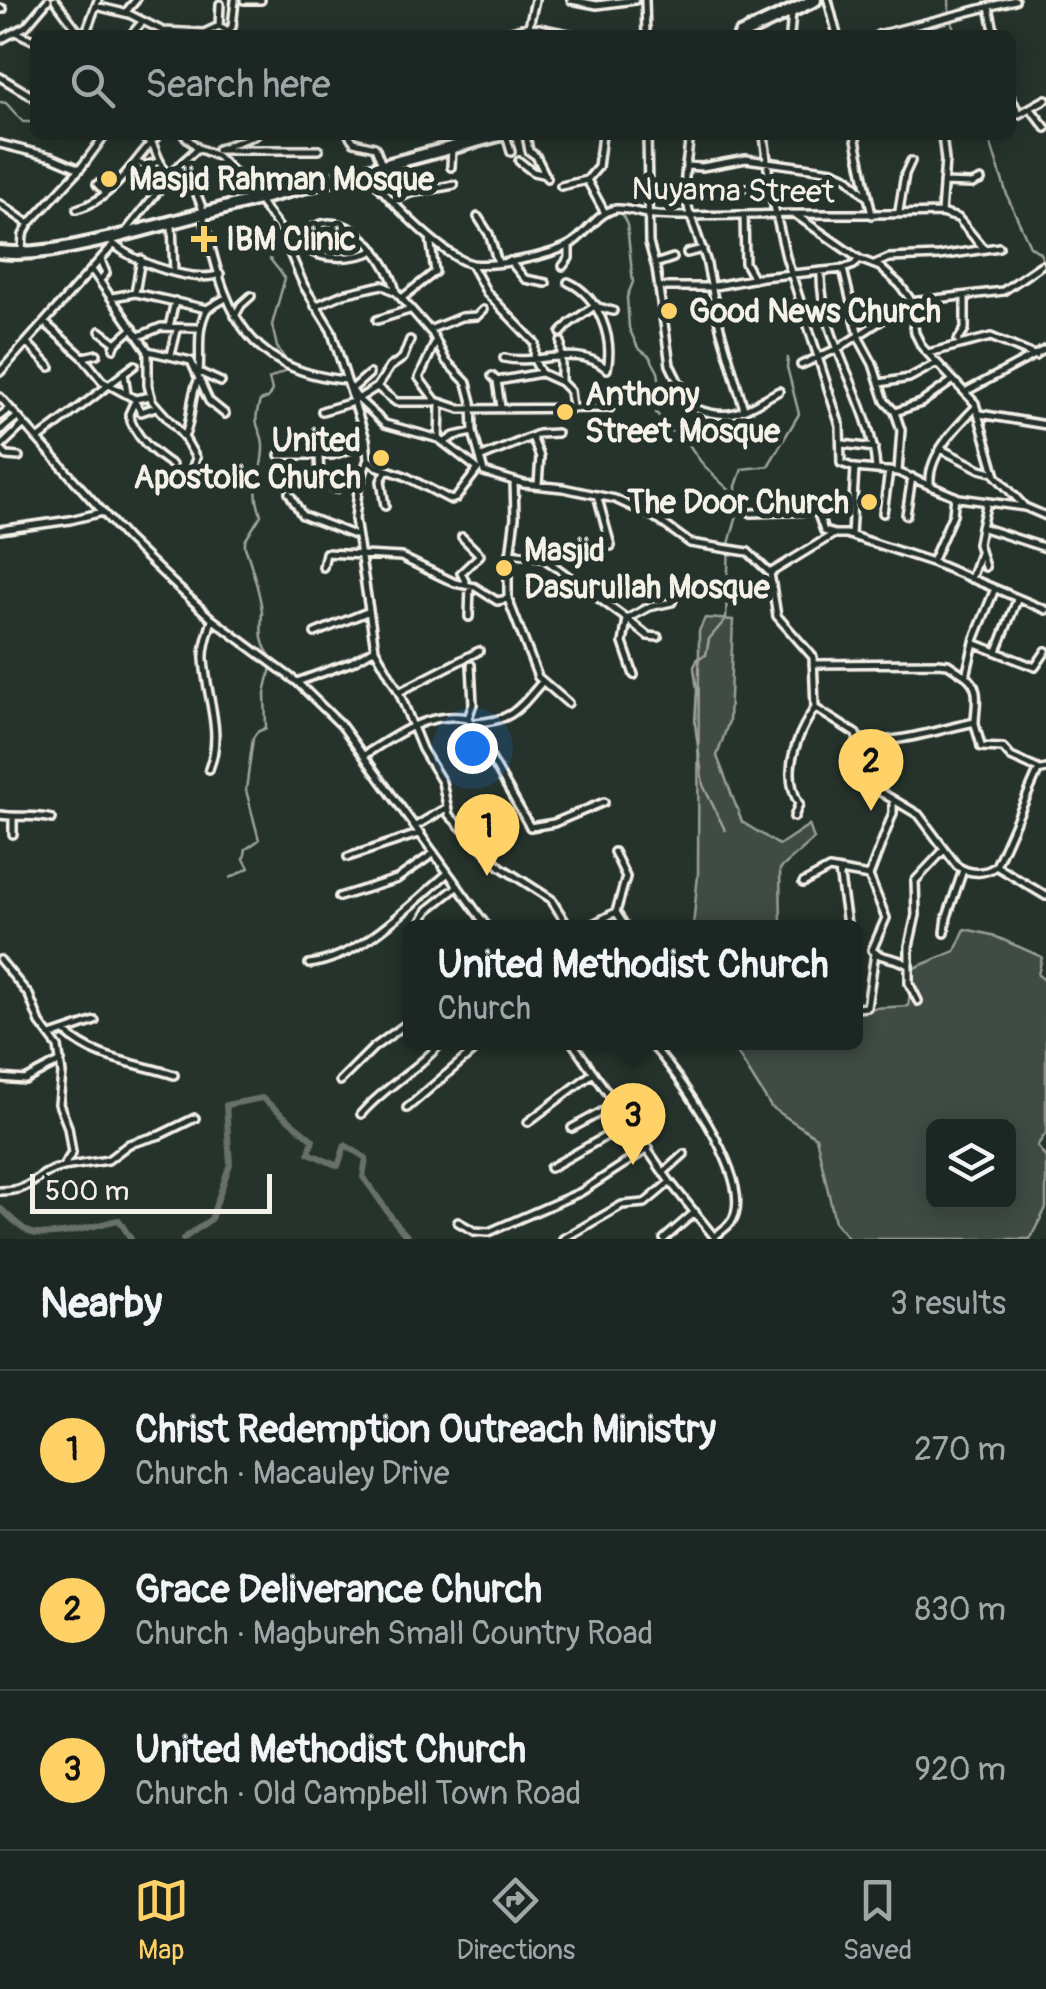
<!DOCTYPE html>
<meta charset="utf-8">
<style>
:root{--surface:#1c2622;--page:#252e2a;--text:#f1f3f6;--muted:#a0a5a5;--line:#3a4340;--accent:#ffd166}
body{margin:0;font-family:Pangolin,sans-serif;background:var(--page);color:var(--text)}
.controls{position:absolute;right:30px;bottom:30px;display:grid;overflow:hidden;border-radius:15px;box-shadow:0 5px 25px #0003}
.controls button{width:90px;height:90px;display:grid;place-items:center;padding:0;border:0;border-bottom:2px solid var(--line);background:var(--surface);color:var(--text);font:50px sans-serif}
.scale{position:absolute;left:30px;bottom:25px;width:242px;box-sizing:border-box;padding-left:10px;border:5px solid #f4f1e8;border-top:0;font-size:28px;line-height:35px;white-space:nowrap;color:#f4f1e8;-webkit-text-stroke:8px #26332d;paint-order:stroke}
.you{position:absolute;left:472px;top:748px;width:35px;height:35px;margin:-25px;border:8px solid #fff;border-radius:50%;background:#1a73e8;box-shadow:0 0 0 15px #1a73e833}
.badge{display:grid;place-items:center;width:65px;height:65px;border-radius:50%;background:var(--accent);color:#111;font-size:32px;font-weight:700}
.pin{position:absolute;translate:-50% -82px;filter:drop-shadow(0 2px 5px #0008)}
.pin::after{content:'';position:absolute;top:52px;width:35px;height:30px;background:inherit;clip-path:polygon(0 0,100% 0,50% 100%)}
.popup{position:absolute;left:403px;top:920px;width:460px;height:130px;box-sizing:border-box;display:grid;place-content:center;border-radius:15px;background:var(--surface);filter:drop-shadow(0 2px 8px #0005);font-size:32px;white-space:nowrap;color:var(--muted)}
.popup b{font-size:38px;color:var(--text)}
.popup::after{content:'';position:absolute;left:50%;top:100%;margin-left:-20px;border:20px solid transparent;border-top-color:var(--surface)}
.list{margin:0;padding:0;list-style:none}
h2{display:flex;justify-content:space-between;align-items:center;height:130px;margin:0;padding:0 40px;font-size:42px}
h2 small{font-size:32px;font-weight:400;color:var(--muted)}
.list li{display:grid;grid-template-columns:65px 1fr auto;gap:30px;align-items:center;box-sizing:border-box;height:160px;padding:0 40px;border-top:2px solid var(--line)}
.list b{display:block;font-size:38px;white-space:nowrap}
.list p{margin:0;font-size:32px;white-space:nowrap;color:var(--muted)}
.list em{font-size:32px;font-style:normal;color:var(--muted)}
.icon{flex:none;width:55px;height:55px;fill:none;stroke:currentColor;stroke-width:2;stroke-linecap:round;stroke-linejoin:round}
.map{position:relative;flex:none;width:1046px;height:1239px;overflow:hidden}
.search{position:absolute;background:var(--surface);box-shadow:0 5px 25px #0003;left:30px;right:30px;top:30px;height:110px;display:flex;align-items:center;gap:25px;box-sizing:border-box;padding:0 35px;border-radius:15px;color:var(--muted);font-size:38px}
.sheet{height:610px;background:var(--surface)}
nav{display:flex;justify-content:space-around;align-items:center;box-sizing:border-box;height:140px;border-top:2px solid var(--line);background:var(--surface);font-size:28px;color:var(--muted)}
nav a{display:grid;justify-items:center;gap:5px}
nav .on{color:var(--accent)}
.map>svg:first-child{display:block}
</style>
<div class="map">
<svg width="1046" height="1239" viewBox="0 0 1046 1239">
<rect width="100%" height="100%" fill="#26332d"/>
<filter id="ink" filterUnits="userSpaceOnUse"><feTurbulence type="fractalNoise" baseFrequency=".01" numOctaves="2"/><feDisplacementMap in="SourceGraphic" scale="20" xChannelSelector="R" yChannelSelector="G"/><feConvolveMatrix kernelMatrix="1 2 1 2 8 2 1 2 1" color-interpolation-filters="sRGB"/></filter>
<g filter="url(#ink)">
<path fill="#414b45" stroke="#9a9e96" stroke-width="2.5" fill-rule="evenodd" d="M705 618 733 620 729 721 717 756 742 822 779 845 809 825 814 839 780 869 781 927H693L698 874 699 631Z
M965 929 992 935 1042 957 1038 975 1046 981V1133L1037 1146 1046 1158V1208L1030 1239H849L835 1222 816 1137 771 1107 731 1043 856 1042V1009L908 1006 914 968 955 951ZM934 1126H1008V1202H934Z"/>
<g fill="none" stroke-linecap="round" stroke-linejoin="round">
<path stroke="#9fa39b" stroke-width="2.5" d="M949 0V13
M951 20 956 35
M0 102 6 103 23 122H34
M988 135 1008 198 1030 246 1040 253 1046 267
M618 204 619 206
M621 212 627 225 633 282 627 297 629 328 638 348 650 357 658 372 660 384 656 413 670 427V431C686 433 692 452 702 463 712 475 726 487 737 497
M725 830 703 785 695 723 697 690 694 667 698 658 706 655 709 639 726 619 729 544 737 515 736 486 742 469 768 466 799 414 787 367 788 358
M230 878 249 868 244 859 246 849 259 840 246 790 253 738 257 732 266 728 265 693 273 659C259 644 261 631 262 613 262 601 250 560 245 547V541L261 515C250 483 262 478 263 449 264 426 250 432 260 401L268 398 272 390 269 379 291 368 277 347 272 325 285 278 270 259"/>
<path stroke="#676f68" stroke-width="6" d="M0 1208C9 1216 21 1229 32 1233 58 1239 93 1225 119 1220L131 1239
M183 1239 211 1219 230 1164 226 1105 262 1098 313 1140 309 1153 338 1166 345 1145 366 1158 363 1177C380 1198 390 1220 410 1239"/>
<defs>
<path id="minor" d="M55 0 81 35
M244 0H261
M571 0 597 5 635 0
M645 0 646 35
M828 0 837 35
M96 6 129 14 163 31 204 33 219 26 228 31V35
M989 7 995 35
M0 8 3 9
M125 13 136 0
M219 26 220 4
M529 26 535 0
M228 31 232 27 235 0
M16 32 35 41
M85 35 98 0
M131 35 143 21
M498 35 529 26 573 35
M790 35 792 13
M878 35 1015 0
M0 40 26 26 48 0
M0 77 35 98
M1011 97 1019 114 1046 99
M1030 108 1046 128
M140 135 153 145 167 179
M184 135 198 148 217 156 256 195
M349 135 354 142 375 147 381 162
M506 135 511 152
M526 135 529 151 536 156 547 178
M602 135 598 167 587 180 605 213
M647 135 649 243 656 268 670 365 686 397 697 409C734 423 746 408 779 391
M690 135 686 166 702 167 746 159 833 171 847 177 867 197
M764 135 771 193 786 257 840 426 841 463 855 468 898 472 959 498 1025 507 1046 516
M855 135 872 215
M0 144 52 157 80 169
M218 149 256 135
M217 150H319
M519 161 533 172 546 175
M136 162 145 166 160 161
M686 166 684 188 689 211 706 260 720 328 744 409
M177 167 194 187 203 210
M451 167 452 148
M367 169C378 192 447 260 472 264 495 267 549 256 569 245 585 237 597 212 616 209 626 208 637 212 646 214 661 216 677 216 692 216 775 213 858 215 941 213L958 218 983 248
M943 183 972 184 981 180
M97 184 106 193
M561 186 587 180
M684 188H771
M259 201 280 229 304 286 331 330 348 384 358 399 385 424 439 439 478 469 456 498 451 500 405 476 376 466 368 459
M392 201 410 193 454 185
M0 204 29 224
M77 209C114 199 133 161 158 135
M899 211 905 174 911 161
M941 213 945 160 942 135
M203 214C224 304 240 370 346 380
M744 215 745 263 754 279
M796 215 859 259 880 267 900 285 910 299 915 333 922 347 975 403 976 407C957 426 928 455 930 483
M478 217 489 234 498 263
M172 225 174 272
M127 230 177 167 198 148
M115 245C136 263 194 284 220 274
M287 246C298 238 314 223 328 223 360 222 390 264 396 292
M288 250 305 246C318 262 357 259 375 250
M22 251 23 235 29 224 80 169 105 135
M687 253 703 249
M510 261 525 279 546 283
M471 264 487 293 535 343 534 360 541 373 561 382
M655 264 673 258
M875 264 889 258 939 256 999 247
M563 266 569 258V246
M843 269 860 340 873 364 885 401 895 412 901 430 898 472
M92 270 148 351V385L152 401 184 437
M821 271C819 340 872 401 876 469
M101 279 106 273 101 260
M658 287H710L762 277 843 269 854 265 859 259
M135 293 141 259
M112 297 135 293 207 309 224 299
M402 298 435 272 430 238
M315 306 343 294 382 285 396 292 432 333 446 361 467 383 472 402 473 432 484 472
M598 307 613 311
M235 316 241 305 251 296
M377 320 409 310
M45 323 83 357 102 381 135 399 151 396
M169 327 175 301
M429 330 461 317 477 316 483 310
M100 331 116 343 114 348
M561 333 570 323 596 305
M139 336 161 327 197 328
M958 340 965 329V297
M436 341 419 378 436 401 460 409 610 408
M561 342V382L570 391 572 407
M116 343 133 328
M28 344 50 367
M148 351 191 361 209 401 225 414
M928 353 991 337 1036 356
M171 355 177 330
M83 357 97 354
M504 358C538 366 577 343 607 369 614 338 599 296 568 282
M801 365 839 348 910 302 1003 291 1041 265
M0 372 114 244
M199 372C201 348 196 330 207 309
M199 372 221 382
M124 373 127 394
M492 376 497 381 541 373
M497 381 501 407
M880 383 909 378 937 363
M348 384 366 439 368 459 358 490 355 519 375 649 399 692 422 749 442 782 449 815 501 867 551 899 569 928
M377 387 396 402H434
M351 390 369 374
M965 392 1046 349
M0 397 126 538 173 583 212 619 297 682 342 726 488 928
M135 402 141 412 156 407
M134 403 129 414C134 437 154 453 172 465
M976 407 996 476 1023 505
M322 411 353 402 377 387 390 367 403 358 410 340
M895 412 921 403 952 381
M980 414 1046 425
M0 416 10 408
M0 431 17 417
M532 437 540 457 538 485
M38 439 135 365
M439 439 440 404
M445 442 454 436 473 432
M843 444 874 448
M0 447 23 425
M0 449 7 456 19 457
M941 449 980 469 995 473
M279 455H332L366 444
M319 456 320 479 336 489
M482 457 538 434 557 433
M484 472 524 484 563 488 615 499 654 517 690 543 748 552 770 573
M191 473 196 458 184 437C193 419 189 399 198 381
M514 481 515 517 508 572V599L538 677 568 703
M289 493 302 515 354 535
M597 495 611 546
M987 502 981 527 1046 548
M385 506 381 481 386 471
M751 513 817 511 824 531 834 534
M883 513 889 471
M906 515 912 477
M981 527 978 544 985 567
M0 530 70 520 103 512
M851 535 855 468
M462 537 480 555 461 573 467 585
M510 553 542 557 627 619 623 643 634 675
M932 562 953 514 955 496
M323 567 326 553 401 557 455 583 475 587 497 601 508 599
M770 573 777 616 813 657 815 708 856 734 872 787 919 815 957 866C969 874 984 875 996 866L1038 771 1046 769
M770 573 834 534H846L932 562 1046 610
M971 579 980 553
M994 591 975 638 966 676C982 688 975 706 975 723 976 731 980 739 981 747L1003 748 1011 757 1038 769
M469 617 470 586
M315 633 367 612
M658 637 648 636 627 619 649 607 672 602 676 591
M976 644 1035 667 1046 651
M997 651 1017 600
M813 664 938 663 948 664 966 676
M297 682 352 662 375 649
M399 692 479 651
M468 718 473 704 471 665
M474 723C512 721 518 710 542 682
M858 738C888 748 943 728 975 722
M366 754C397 734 429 711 468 718L530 827 554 823 604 802
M209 769C224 732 206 696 204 659 203 646 209 632 212 620
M893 800V813L869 876 886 918 872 950C882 960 898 956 909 966V983L918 1001
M0 815C19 818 34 814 52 819
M794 817 799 804C781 772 797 735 815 708
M416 826 446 808
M13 834V817
M614 852 626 877 616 912 626 928
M348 857 421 833
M996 866 1046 896
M803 883 829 869 869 876
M339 897 397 879 434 853
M422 921 428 910 458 886
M585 928 616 912
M835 928 847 924 839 871
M945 933 947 917 963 870
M0 960 29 995 40 1023 58 1047 62 1074 59 1104 68 1127 72 1153 63 1167C30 1175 37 1191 0 1191
M909 963V946L916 915 915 881 943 851
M309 964C362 957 409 906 448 873
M856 1008 867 1007 875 953
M65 1032C97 1061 135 1062 174 1075
M51 1036 95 1021
M572 1042 670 1182 716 1239
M649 1042C678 1073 748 1172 735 1214 732 1225 722 1230 714 1237
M0 1078 25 1080 61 1061
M340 1081 373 1048 410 1021
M407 1108 484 1042
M361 1114C385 1086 417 1071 442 1042
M528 1122 593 1073
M572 1128 616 1104
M63 1167 108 1160 129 1144 160 1135 195 1118
M550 1168 629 1123
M664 1172 684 1154
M458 1222 474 1231 489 1232 581 1192 649 1148
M563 1239 622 1205 645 1203 670 1182
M664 1239 695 1212"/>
<path id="highway" d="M740 35 815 0
M0 252C38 256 75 246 112 238L499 135"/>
</defs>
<use href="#minor" stroke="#f4f1e8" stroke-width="12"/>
<use href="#highway" stroke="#f4f1e8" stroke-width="18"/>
<use href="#minor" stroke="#26332d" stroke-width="5"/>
<use href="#highway" stroke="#26332d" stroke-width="10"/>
</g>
</g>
<g fill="#ffd166" stroke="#26332d" stroke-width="4">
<circle cx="109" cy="179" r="10"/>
<path d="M199 224h10v10h10v10h-10v10h-10v-10h-10v-10h10z"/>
<circle cx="669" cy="311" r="10"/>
<circle cx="565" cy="412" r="10"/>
<circle cx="381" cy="458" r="10"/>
<circle cx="869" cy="502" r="10"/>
<circle cx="504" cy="568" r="10"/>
</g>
<g text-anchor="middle" stroke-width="10" stroke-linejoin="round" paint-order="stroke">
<g font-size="32" font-weight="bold" fill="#f4f1e8" stroke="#26332d" text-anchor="start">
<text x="129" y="190">Masjid Rahman Mosque</text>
<text x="226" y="250">IBM Clinic</text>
<text x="689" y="322">Good News Church</text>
<text x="585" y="405">Anthony<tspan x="585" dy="37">Street Mosque</tspan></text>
<text x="361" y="451" text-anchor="end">United<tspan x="361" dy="37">Apostolic Church</tspan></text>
<text x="849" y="513" text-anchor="end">The Door Church</text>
<text x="524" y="561">Masjid<tspan x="524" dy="37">Dasurullah Mosque</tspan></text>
</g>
<g font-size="32" fill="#f4f1e8" stroke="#26332d">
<text transform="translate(733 190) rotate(1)" y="11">Nuyama Street</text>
</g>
</g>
</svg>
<div class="controls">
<button><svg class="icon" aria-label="layers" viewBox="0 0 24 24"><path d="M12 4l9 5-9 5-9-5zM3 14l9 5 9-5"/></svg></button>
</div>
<div class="scale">500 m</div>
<div class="you"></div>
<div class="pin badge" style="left:487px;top:876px">1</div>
<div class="pin badge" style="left:871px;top:811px">2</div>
<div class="pin badge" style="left:633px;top:1165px">3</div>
<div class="popup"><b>United Methodist Church</b>Church</div>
<div class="search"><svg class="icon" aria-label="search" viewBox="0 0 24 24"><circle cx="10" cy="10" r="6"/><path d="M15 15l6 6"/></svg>Search here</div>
</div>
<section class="sheet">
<h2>Nearby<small>3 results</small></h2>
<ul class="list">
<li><span class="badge">1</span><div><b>Christ Redemption Outreach Ministry</b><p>Church · Macauley Drive</p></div><em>270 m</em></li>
<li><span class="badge">2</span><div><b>Grace Deliverance Church</b><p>Church · Magbureh Small Country Road</p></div><em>830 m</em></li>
<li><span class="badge">3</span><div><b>United Methodist Church</b><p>Church · Old Campbell Town Road</p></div><em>920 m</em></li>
</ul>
</section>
<nav>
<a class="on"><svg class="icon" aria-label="map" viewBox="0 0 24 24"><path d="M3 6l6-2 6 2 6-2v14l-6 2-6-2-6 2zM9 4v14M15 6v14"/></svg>Map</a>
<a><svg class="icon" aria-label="directions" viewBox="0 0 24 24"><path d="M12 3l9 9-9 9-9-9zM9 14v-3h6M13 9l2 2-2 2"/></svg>Directions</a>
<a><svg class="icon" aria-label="saved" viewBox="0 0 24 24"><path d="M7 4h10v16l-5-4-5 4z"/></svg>Saved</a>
</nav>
